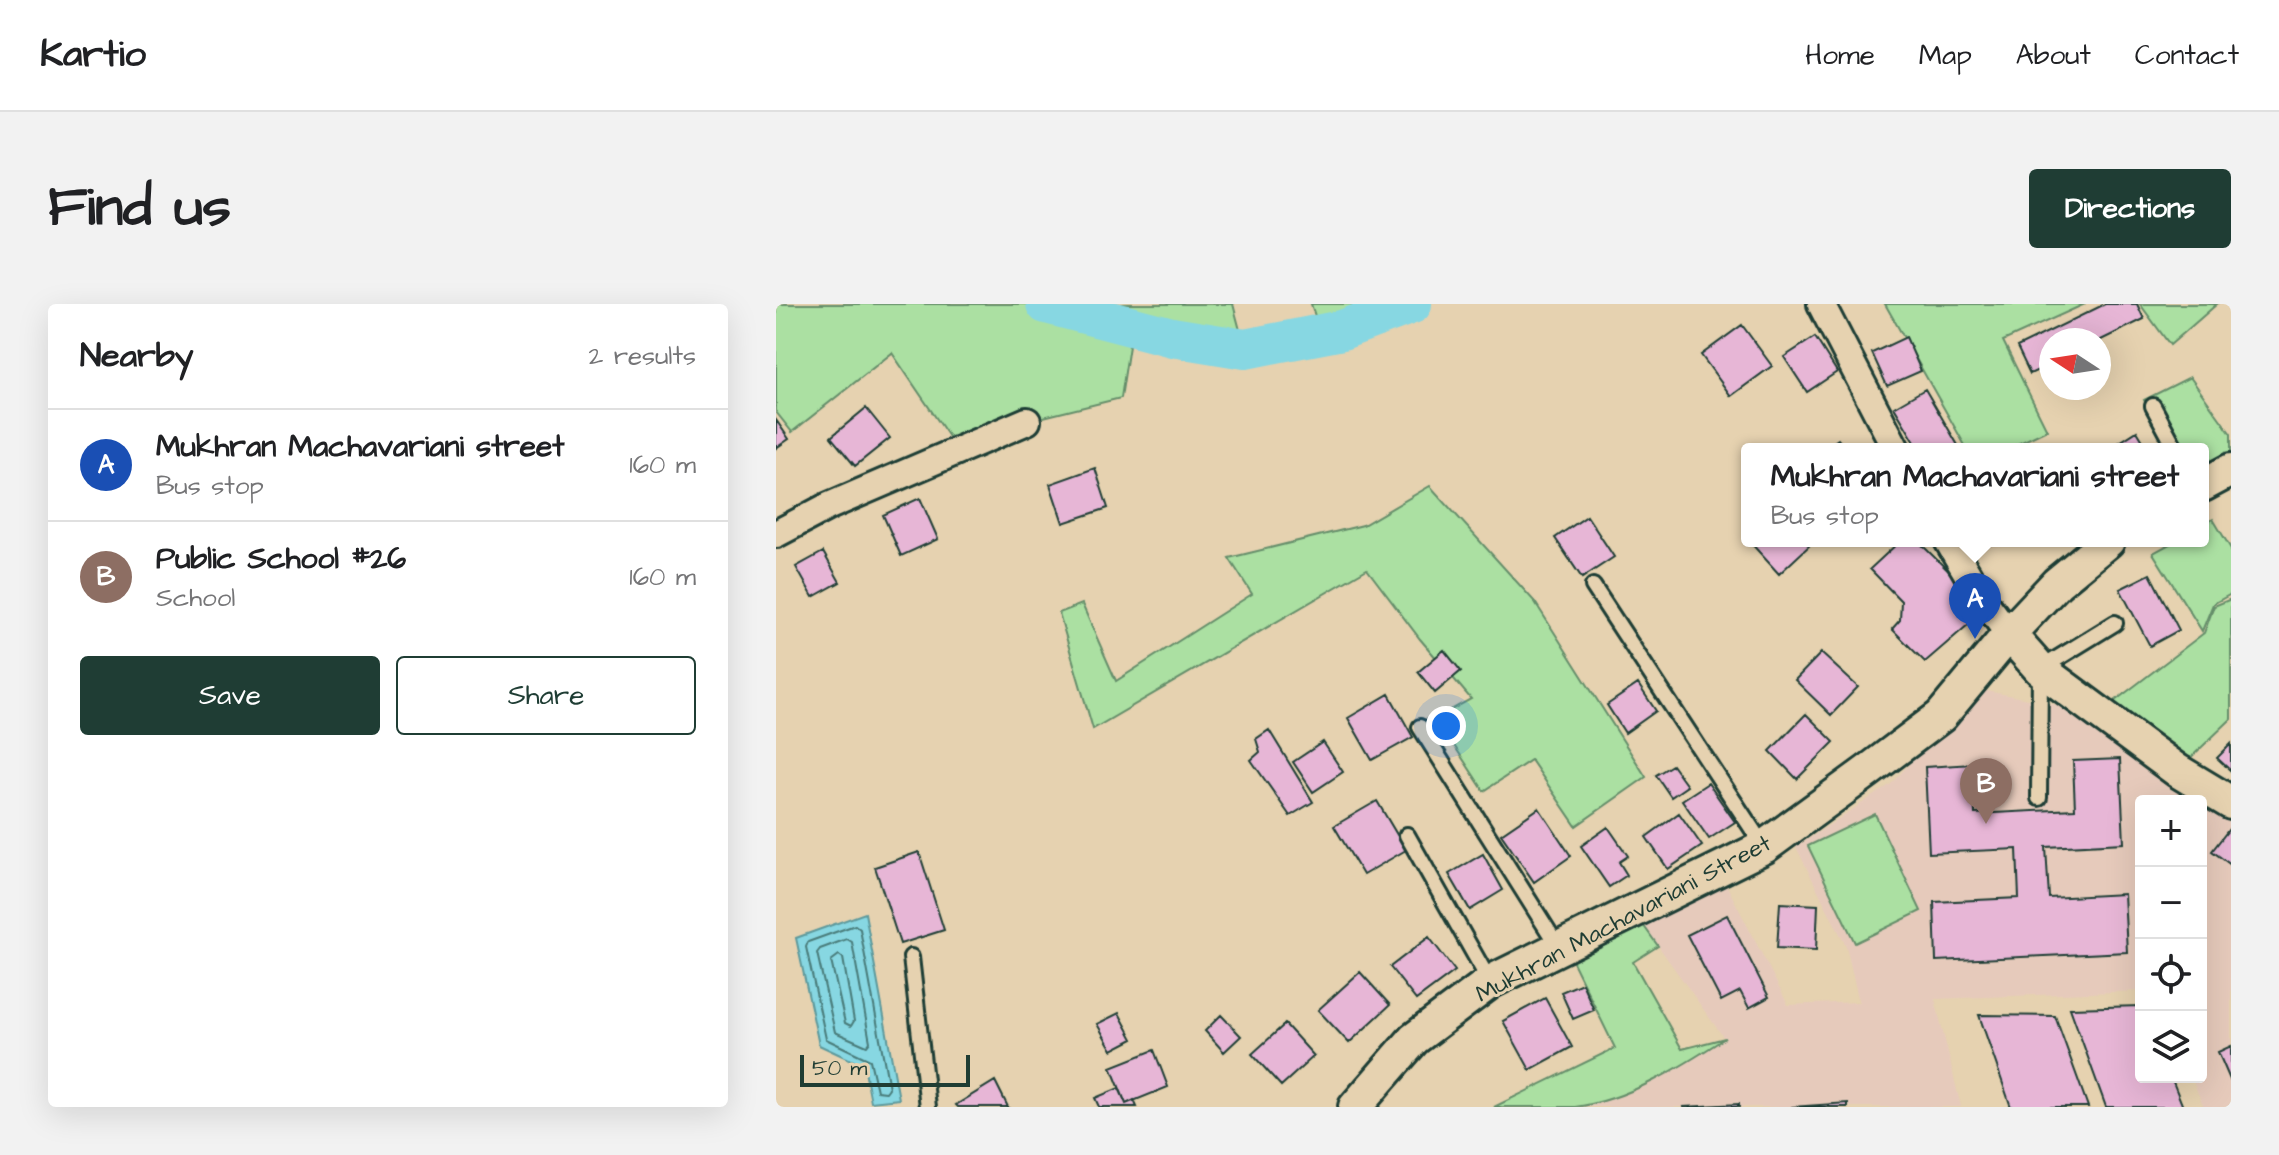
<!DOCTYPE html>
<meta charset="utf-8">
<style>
:root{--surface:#fff;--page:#f2f2f2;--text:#202124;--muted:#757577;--line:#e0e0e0;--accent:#1f3d34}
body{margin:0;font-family:"Architects Daughter",sans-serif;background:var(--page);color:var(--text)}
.controls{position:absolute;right:24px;bottom:24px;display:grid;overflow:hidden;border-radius:8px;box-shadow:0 8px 32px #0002}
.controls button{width:72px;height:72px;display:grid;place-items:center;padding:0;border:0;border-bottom:2px solid var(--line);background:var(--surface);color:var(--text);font:40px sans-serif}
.compass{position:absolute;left:1263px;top:24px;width:72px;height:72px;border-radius:50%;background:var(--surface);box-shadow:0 8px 32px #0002;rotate:282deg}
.scale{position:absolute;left:24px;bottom:20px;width:170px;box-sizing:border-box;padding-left:8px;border:4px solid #1f3d34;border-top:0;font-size:22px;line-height:28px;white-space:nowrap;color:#1f3d34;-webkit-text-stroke:6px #e6d2b0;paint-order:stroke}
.you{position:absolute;left:670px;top:422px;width:28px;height:28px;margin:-20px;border:6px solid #fff;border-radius:50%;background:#1a73e8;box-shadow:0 0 0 12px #1a73e833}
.badge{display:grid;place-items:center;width:52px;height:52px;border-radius:50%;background:var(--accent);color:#fff;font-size:26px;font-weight:700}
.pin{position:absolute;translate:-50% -66px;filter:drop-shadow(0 2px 4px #0008)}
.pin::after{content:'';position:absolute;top:42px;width:28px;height:24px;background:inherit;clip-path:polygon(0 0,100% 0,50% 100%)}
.popup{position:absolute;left:965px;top:139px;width:468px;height:104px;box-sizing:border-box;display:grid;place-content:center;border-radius:8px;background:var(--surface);filter:drop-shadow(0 2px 6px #0005);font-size:26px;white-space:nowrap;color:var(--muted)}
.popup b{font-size:30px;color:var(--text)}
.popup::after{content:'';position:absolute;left:50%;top:100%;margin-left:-16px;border:16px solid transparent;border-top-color:var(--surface)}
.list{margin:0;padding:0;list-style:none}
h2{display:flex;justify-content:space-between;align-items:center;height:104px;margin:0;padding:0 32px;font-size:34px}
h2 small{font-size:26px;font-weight:400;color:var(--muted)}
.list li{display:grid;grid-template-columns:52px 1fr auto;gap:24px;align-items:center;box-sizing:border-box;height:112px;padding:0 32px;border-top:2px solid var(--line)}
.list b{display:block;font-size:30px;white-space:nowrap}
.list p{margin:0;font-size:26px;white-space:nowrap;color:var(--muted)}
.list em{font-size:26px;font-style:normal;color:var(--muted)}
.actions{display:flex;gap:16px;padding:24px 32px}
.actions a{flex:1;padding:18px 0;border:2px solid var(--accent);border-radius:8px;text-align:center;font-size:28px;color:var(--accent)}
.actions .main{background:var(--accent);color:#fff}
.icon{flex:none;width:44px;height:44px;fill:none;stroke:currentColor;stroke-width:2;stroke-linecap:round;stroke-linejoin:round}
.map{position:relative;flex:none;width:1455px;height:803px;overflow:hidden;border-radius:8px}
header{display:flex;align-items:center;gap:48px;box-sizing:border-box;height:112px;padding:0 40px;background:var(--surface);border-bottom:2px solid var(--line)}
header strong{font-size:38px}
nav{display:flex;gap:44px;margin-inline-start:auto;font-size:28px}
.intro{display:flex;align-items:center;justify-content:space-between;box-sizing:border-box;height:192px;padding:0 48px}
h1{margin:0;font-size:56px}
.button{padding:20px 36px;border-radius:8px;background:var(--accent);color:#fff;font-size:28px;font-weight:700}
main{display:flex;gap:48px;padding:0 48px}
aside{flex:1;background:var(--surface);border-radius:8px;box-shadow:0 8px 32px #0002}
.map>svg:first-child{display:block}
</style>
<header>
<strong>Kartio</strong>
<nav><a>Home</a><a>Map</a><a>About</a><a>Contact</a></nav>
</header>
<div class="intro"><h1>Find us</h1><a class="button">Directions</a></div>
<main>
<aside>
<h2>Nearby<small>2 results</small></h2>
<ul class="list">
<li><span class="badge" style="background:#1a4fb4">A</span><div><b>Mukhran Machavariani street</b><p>Bus stop</p></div><em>160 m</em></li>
<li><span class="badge" style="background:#8d6e63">B</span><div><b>Public School #26</b><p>School</p></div><em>160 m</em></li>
</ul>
<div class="actions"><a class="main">Save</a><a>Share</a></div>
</aside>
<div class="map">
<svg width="1455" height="803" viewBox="0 0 1455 803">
<rect width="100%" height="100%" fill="#e6d2b0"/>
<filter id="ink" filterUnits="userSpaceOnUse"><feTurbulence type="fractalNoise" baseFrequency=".0125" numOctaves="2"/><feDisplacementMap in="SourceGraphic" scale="16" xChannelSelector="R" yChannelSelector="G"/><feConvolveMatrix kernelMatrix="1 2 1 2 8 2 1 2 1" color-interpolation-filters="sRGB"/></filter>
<g filter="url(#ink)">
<path fill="#e6cabb" d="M1201 385 1287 402 1422 497H1365V687L1159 695 1185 803H799L841 792 948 734 865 618 950 580 1012 701 1083 698 1070 642 1020 543 1115 480Z
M1425 499 1455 519V803H1428L1415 773H1425Z"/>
<path fill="#abe0a2" stroke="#658e6b" stroke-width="2" d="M0 0H457L469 45 396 33 356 22 345 94 251 117 182 146 116 49 16 128 0 108Z
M535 0H635L566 26 545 30Z
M1109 0H1309L1227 37 1271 126 1231 145H1191Z
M1364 0H1441L1394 41Z
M1414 73 1455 130V151L1427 168V145H1394L1368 96Z
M654 182 759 298 870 473 800 522 755 456 708 487 660 414 695 395 644 335 591 265 317 425 283 309 306 300 340 377 476 290 453 254 587 221Z
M1437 215 1455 245V290L1437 300 1426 327 1377 249 1399 237H1427V221Z
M1455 295V415L1405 463 1331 403 1428 329 1438 302Z
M1099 510 1145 607 1079 639 1032 542Z
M865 618 882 642 857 658 906 745 949 734C905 763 852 796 799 803 773 803 744 803 718 803L839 744 795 654Z"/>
<path fill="#87d7e2" stroke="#5d999c" stroke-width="2" d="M89 609 123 795 95 798 88 762 43 741 20 634Z"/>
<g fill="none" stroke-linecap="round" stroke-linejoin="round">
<path stroke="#497b7a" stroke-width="2" d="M79 621 84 625 113 784 110 788 101 787 94 756 50 735 30 643 32 638Z
M71 635 76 638 94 738 91 742 59 728 41 649 44 645Z
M63 651 67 654 78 717 75 722 69 719 55 657Z"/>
<path stroke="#87d7e2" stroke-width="40" d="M270 0 396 33 469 45 566 26 636 0"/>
</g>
<path fill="#e7b6d6" stroke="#1f3d34" stroke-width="2" d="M1329 0H1361L1368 15 1323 37 1275 36V60L1254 70 1241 43Z
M966 21 996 62 955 92 925 51Z
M1039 33 1061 68 1031 88 1008 53Z
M1130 33 1145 67 1111 82 1096 49Z
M1149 85 1183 143 1180 145H1143L1118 103Z
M90 104 114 134 79 162 55 133Z
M0 116 13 135 0 144Z
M1361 127 1372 145H1333Z
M1062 135 1070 145H1048Z
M319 164 332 204 287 219 274 180Z
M144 194 162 235 125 252 107 211Z
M811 212 838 253 806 274 779 234Z
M973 237H1029L1033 242 1003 270Z
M1124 237H1142L1197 291 1193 320 1149 358 1116 325 1124 316 1125 297 1094 265Z
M47 248 64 278 37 293 20 263Z
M1374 270 1403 326 1374 342 1344 285Z
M668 346 685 367 659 389 642 368Z
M1045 349 1082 383 1055 411 1019 376Z
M862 380 880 407 849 429 831 401Z
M613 390 637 433 596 456 572 414Z
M1030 410 1058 438 1021 475 994 447Z
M493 426 537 498 514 512 475 456 484 448 480 435Z
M547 438 567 468 537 488 517 458Z
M1455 440V467L1441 454Z
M1344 455 1348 539 1270 543 1273 594 1348 590 1351 648 1160 657 1158 598 1243 594 1241 545 1153 549 1149 463 1197 460 1199 510 1299 505 1297 457Z
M896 461 911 482 895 493 880 471Z
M932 479 959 518 933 535 906 496Z
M601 497 630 546 587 571 558 522Z
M763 504 795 552 758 578 725 530Z
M903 509 926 542 892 565 870 533Z
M832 523 852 552 843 558 851 571 833 583 805 542Z
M1453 525 1455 526V561L1436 547Z
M143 548 168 626 124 640 99 563Z
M707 550 727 586 694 606 673 570Z
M1004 599 1042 601 1040 646 1001 644Z
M951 611 993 693 973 704 964 687 945 697 911 631Z
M653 633 679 667 640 696 614 663Z
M584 668 614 701 573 739 542 706Z
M806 679 818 706 797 715 785 688Z
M769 694 796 743 754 766 727 717Z
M1365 702V773H1395L1407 803H1330L1294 704Z
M343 709 357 735 336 746 321 720Z
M445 711 465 732 448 748 429 727Z
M1203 711 1279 712 1312 803H1235Z
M509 720 538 752 505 782 476 750Z
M1455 742V778L1442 748Z
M378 746 392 783 350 800 335 763Z
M219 777 232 803H182L180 801Z
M343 784 350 800 358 796 361 803H323L319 794Z
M1072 799V803H1015Z
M963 800V803H907Z"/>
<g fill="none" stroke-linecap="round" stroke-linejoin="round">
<defs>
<path id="service" d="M1377 102 1400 145
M817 282 988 543
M644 423 783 644
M1263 494 1264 365 1339 319
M631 531 714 678
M135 653 152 803"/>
<path id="minor" d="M1045 0 1120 145
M0 230 53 202 251 117
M1172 237 1205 293 1233 330"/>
<path id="tertiary" d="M1427 181 1455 166
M1233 330 1264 365 1402 467 1455 499
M579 803 638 735 714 678 988 543 1092 467 1165 412 1233 330 1281 279 1332 237"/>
</defs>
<use href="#service" stroke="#1f3d34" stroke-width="20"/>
<use href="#minor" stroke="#1f3d34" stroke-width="32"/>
<use href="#tertiary" stroke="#1f3d34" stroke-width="38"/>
<use href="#service" stroke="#e6d2b0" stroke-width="14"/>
<use href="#minor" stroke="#e6d2b0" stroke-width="26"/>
<use href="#tertiary" stroke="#e6d2b0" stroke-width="32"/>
</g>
</g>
<g text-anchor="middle" stroke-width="6" stroke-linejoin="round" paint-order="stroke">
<g font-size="24" fill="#1f3d34" stroke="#e6d2b0">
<text transform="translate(847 614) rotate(-28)" y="8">Mukhran Machavariani Street</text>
</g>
</g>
</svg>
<div class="controls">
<button>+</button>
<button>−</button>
<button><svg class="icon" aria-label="locate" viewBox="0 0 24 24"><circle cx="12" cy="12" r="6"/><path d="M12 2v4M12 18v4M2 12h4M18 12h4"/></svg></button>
<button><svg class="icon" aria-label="layers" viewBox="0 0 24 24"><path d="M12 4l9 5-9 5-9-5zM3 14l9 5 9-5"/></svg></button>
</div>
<svg class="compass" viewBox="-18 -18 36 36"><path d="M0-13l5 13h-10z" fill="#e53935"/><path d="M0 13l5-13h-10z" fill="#757577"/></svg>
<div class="scale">50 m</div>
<div class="you"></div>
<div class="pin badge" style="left:1199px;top:335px;background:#1a4fb4">A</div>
<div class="popup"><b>Mukhran Machavariani street</b>Bus stop</div>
<div class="pin badge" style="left:1210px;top:520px;background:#8d6e63">B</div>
</div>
</main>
